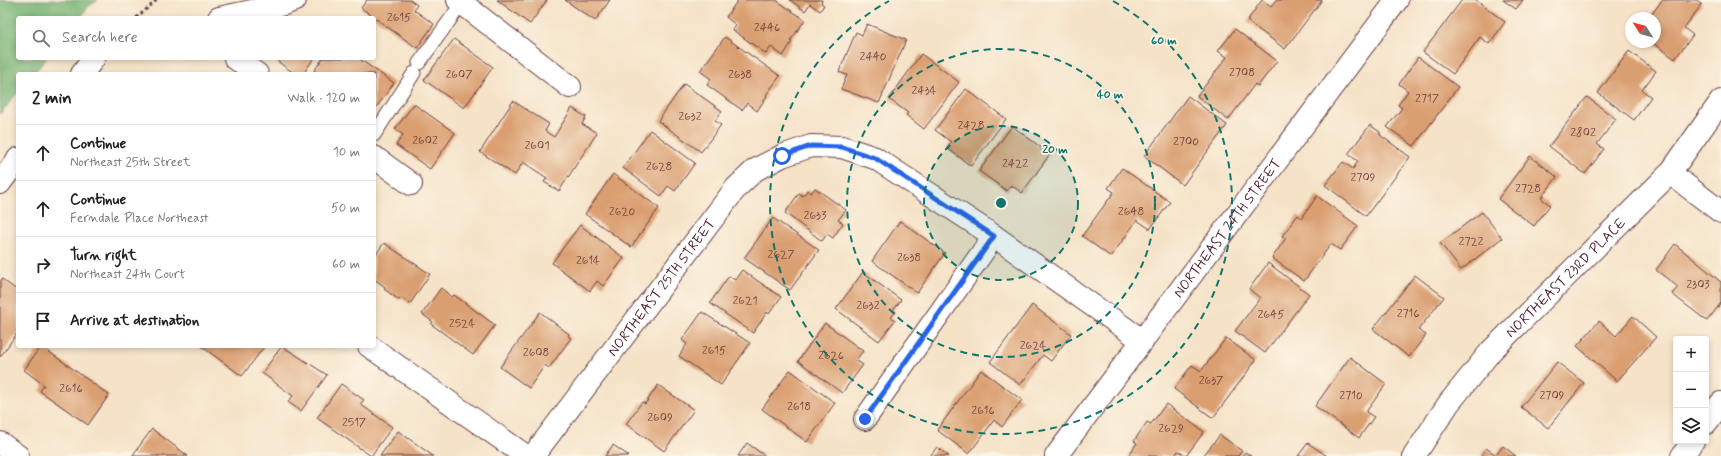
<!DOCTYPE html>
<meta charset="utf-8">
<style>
:root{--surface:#fff;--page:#f6f6f6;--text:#222;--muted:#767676;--line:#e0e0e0}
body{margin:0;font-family:Mynerve,sans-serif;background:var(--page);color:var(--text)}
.controls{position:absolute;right:12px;bottom:12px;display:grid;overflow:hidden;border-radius:4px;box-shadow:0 2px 6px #0003}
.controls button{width:36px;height:36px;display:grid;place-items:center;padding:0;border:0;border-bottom:1px solid var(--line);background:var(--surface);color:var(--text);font:20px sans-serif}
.compass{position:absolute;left:1625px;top:12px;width:36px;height:36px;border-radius:50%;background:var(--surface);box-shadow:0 2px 6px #0003;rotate:306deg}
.stop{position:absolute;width:12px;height:12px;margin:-9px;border:3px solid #2563eb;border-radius:50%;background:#fff}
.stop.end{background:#2563eb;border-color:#fff;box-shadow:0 1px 4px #0008}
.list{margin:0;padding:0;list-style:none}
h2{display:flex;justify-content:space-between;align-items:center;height:52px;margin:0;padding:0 16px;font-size:17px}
h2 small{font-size:13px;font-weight:400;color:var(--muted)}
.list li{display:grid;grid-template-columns:26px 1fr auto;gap:12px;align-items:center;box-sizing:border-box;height:56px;padding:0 16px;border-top:1px solid var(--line)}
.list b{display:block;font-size:15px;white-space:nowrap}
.list p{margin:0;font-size:13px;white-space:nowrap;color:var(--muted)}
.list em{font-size:13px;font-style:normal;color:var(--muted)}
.icon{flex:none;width:22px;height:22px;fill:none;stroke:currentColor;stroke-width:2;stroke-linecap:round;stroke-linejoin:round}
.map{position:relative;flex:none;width:1721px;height:456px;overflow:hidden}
.search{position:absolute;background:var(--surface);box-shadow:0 2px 6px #0003;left:16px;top:16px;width:360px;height:44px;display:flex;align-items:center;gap:10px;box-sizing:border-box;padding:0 14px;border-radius:4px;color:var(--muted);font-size:15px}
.panel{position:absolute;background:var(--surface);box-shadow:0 2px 6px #0003;left:16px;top:72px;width:360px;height:276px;border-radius:4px}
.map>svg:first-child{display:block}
</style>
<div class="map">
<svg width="1721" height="456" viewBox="0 0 1721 456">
<rect width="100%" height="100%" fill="#fcf5e5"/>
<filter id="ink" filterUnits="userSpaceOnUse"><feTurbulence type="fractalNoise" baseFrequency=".025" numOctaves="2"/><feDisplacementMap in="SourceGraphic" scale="8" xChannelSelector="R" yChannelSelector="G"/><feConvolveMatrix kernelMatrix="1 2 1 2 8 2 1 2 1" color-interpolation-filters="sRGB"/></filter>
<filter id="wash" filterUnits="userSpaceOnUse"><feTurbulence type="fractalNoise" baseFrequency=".012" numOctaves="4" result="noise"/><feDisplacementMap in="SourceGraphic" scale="16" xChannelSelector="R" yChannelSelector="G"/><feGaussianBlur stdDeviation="0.9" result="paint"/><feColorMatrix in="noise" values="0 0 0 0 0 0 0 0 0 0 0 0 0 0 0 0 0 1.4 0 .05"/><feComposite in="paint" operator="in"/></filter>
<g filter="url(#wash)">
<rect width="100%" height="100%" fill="#f5e2c7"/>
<path fill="#78b474" stroke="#616a50" d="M0 0H98L89 6 80 18H18V58H47L33 74H18V92L0 114Z"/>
<g id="blocks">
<path fill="#da9f71" d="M367 0H410L417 5 414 10 434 24 417 48 361 8Z
M497 0H547L530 24Z
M565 0H610L595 21Z
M738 0H776L805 20 790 41 792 42 783 56 771 47 766 54 733 30 736 25 726 17Z
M790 0H822L821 3 824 5 820 11 810 4 805 11Z
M1262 0 1271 6 1276 0H1322L1285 49 1247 21Z
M1462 0H1476L1505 22 1489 44 1480 37 1453 74 1423 52Z
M1503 0H1523L1516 9Z
M1662 0H1697L1702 4 1684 28 1693 35 1675 59 1652 42H1655V18H1649Z
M867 24 906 40 879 103 841 89 847 75 839 72 856 32 862 35Z
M1235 29 1277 61 1258 86 1255 84 1228 120 1197 96 1227 57 1218 51Z
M725 37 780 76 766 95 767 96 757 111 747 103 742 110 707 85 711 79 700 71Z
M454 39 493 67 464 108 424 80Z
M1629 51 1656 71 1642 90 1651 97 1634 120 1598 93Z
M921 54 959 82 924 129 906 115 908 113 889 99Z
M1418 57 1458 87 1414 146 1387 127 1402 108 1398 105 1408 91 1399 84Z
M273 58H314L303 74H295Z
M323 58H358L394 83 376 108 374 107V74H319L314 71Z
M684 84 722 111 715 121 721 125 701 152 658 121Z
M966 89 1006 119 971 166 947 148 951 142 935 130Z
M1188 96 1227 125 1183 185 1144 156Z
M1587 97 1616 119 1597 144 1604 149 1585 174 1549 146Z
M513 101 549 124 545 131 554 137 572 108 586 117 582 124 597 133 559 191 544 182 547 178 523 162 515 175 480 152Z
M414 104 455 133 430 169 396 145 403 135 395 129Z
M1370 125 1380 132V135L1410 157 1366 216 1325 185 1343 162 1353 169 1358 161 1348 154Z
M1012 126 1050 154 1022 193 1011 185 1007 191 979 171Z
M650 130 695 163 675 191 668 186 661 196 623 168Z
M1530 156 1557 177 1541 198 1550 205 1534 226 1498 199Z
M1122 168 1170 202 1150 229 1137 220 1111 257 1082 236 1114 192 1108 188Z
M613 174 659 208 631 247 585 214Z
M815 188 846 210 838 220 843 223 833 238 827 234 822 241 785 213 799 193 803 196 807 190 811 193Z
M1317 196 1358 226 1340 250 1331 244 1304 281 1272 258 1286 238 1282 236 1298 215 1302 218Z
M1482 212 1502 238 1461 270 1440 243Z
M773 218 819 250 790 290 744 258Z
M900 221 945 253 917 293 872 261Z
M580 225 624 258 603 286 597 281 590 291 552 263Z
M384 243 430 274 410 304 401 298 399 300 384 289 385 287 374 279V257Z
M1675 244 1721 282V303L1707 321 1672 294 1678 287 1656 270Z
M1268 263 1309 294 1265 353 1235 331 1260 298 1249 289Z
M742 270 781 297 769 314 767 312 753 333 710 303 729 276 735 280Z
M863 272 901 300 893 310 896 312 891 317 895 320 879 341 836 309Z
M1415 275 1444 297 1418 330 1426 335 1409 357 1373 329Z
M2 279 18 291V332L0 357V282Z
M441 288 452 297 454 295 495 325 473 355 431 324 433 322 422 314Z
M1032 305 1071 334 1051 361 1043 355 1020 385 990 362Z
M540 312 569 334 568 336 571 338 549 368 545 365 529 388 500 367Z
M702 312 750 343 721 385 679 356 687 344 682 340Z
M1633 316 1656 337 1617 381 1577 346 1599 321 1616 336Z
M825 323 863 351 856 360 863 365 842 393 798 361Z
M1226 338 1256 360 1213 418 1174 389 1192 365 1201 371Z
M41 346 109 395 88 425 40 391 44 385 24 370Z
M201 346H262L264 347 242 376Z
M282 346 327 375 301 411 288 402 293 396 262 373Z
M1350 357 1386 384 1366 412 1374 417 1359 438 1315 406Z
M1557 362 1584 383 1548 428 1521 407Z
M790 370 835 403 807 442 762 409Z
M981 370 1022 400 1002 427 994 420 969 454 937 430Z
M341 384 364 400 360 404 392 427 371 456 317 418Z
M658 385 694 410 664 451 626 424 642 402 645 404Z
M1166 404 1204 432 1186 456 1178 451 1175 456H1128L1137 443 1134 441 1147 422 1151 424Z
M152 429 188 456H132Z
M398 431 433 456H380Z
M1220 435 1242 451 1238 456H1203Z
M747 443 765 456H738Z
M1308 443 1327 456H1298Z
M613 445 629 456H605Z
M1503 446 1516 456H1481L1486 448 1496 455Z
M937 447 949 456H930Z
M1245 452 1251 456H1242Z"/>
</g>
</g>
<g filter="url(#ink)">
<use href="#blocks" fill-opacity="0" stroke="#643c42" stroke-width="1"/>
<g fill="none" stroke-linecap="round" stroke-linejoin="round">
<defs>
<path id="service" d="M419 63 462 3
M374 135 414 73"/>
<g id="minor">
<path d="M458 0 570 87"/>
<path d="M219 18 284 4 295 0"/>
<path d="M235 58 257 74"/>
<path d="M82 74 94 58"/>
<path d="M374 157 411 184"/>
<path d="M1670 173 1721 212"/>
<path d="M0 183 18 159"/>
<path d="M369 346 526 456"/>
<path d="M865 419 994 236"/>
<path d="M1706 423 1721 403"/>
<path id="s1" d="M533 456 736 188 755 170 782 156 811 146 842 147 875 158 994 236 1143 341"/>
<path id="s2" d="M1056 456 1397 0"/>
<path id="s3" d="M1414 456 1449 403 1491 351 1670 173 1721 101"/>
<path d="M1682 456 1693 441"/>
</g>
<path id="tertiary" d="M0 443 18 456"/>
</defs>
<use href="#service" stroke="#643c42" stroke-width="15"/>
<use href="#minor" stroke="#643c42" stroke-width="24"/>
<use href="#tertiary" stroke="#643c42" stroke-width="24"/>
<path stroke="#643c42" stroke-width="2.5" stroke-dasharray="3 3" stroke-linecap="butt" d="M136 18 157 0"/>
<use href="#service" stroke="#fff" stroke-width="13"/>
<use href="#minor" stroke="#fff" stroke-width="22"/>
<use href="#tertiary" stroke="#fff" stroke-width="22"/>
</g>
</g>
<g fill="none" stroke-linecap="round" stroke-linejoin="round" filter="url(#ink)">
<path stroke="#2563eb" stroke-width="5" d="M782 156 811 146 842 147 875 158 994 236 865 419"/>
</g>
<circle cx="1001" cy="203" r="77" fill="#0f766e" fill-opacity=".12"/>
<g fill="none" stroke="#0f766e" stroke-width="2" stroke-dasharray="7 5">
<circle cx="1001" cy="203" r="77"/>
<circle cx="1001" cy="203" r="154"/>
<path d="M1113 1A231 231 0 1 1 889 1"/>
</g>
<g text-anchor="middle" stroke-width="3.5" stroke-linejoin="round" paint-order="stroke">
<g font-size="12" fill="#6e3f3c">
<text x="399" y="21">2615</text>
<text x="767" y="31">2446</text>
<text x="873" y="60">2440</text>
<text x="1242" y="76">2708</text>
<text x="459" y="78">2607</text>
<text x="740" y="78">2638</text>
<text x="924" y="94">2434</text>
<text x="1427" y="102">2717</text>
<text x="690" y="120">2632</text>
<text x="971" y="129">2428</text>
<text x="1583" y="136">2802</text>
<text x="425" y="144">2602</text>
<text x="1186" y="145">2700</text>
<text x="537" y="149">2601</text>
<text x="1015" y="167">2422</text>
<text x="659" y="170">2628</text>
<text x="1363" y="181">2709</text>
<text x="1528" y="192">2728</text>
<text x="622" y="215">2620</text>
<text x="1131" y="215">2648</text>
<text x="815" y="219">2633</text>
<text x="1471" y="245">2722</text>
<text x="781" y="258">2627</text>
<text x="909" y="261">2638</text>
<text x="588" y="264">2614</text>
<text x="1698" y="288">2303</text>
<text x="745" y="304">2621</text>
<text x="868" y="309">2632</text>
<text x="1408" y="317">2716</text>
<text x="1271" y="318">2645</text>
<text x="462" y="327">2524</text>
<text x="1033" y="349">2624</text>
<text x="714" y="354">2615</text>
<text x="536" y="356">2608</text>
<text x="831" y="359">2626</text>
<text x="1211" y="384">2637</text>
<text x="71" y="392">2616</text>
<text x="1351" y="399">2710</text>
<text x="1552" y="399">2709</text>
<text x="799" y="410">2618</text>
<text x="983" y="414">2616</text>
<text x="660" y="421">2609</text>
<text x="354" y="426">2517</text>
<text x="1171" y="432">2629</text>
</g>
<g font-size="14" fill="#4a1f2b" stroke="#fcf5e5">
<text dy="5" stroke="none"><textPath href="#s2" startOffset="285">NORTHEAST 24TH STREET</textPath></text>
<text dy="5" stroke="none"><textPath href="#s3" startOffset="235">NORTHEAST 23RD PLACE</textPath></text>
<text dy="5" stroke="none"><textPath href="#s1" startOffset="212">NORTHEAST 25TH STREET</textPath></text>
</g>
</g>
<circle cx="1001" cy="203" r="6" fill="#0f766e" stroke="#fcf5e5" stroke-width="2"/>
<g font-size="12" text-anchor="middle" font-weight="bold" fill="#0f766e" stroke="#fcf5e5" stroke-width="3.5" stroke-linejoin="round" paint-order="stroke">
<text x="1164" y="44">60 m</text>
<text x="1110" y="98">40 m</text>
<text x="1055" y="153">20 m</text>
</g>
</svg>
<div class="controls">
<button>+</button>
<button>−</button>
<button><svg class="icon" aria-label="layers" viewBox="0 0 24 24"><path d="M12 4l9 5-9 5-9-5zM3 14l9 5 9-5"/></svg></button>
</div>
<svg class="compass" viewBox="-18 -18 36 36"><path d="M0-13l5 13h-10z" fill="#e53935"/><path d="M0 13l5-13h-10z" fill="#767676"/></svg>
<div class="stop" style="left:782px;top:156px"></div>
<div class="stop end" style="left:865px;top:419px"></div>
<div class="search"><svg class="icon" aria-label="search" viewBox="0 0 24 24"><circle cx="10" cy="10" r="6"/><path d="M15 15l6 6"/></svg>Search here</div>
<section class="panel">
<h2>2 min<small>Walk · 120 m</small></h2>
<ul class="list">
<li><svg class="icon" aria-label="ahead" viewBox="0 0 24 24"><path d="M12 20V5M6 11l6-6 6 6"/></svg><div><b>Continue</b><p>Northeast 25th Street</p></div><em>10 m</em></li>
<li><svg class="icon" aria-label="ahead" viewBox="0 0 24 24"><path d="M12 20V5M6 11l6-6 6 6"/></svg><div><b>Continue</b><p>Ferndale Place Northeast</p></div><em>50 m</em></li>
<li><svg class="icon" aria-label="right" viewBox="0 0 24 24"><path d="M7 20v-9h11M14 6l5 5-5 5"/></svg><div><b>Turn right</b><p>Northeast 24th Court</p></div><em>60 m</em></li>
<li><svg class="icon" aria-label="arrive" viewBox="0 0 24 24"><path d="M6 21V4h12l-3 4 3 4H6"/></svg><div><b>Arrive at destination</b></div></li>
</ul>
</section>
</div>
